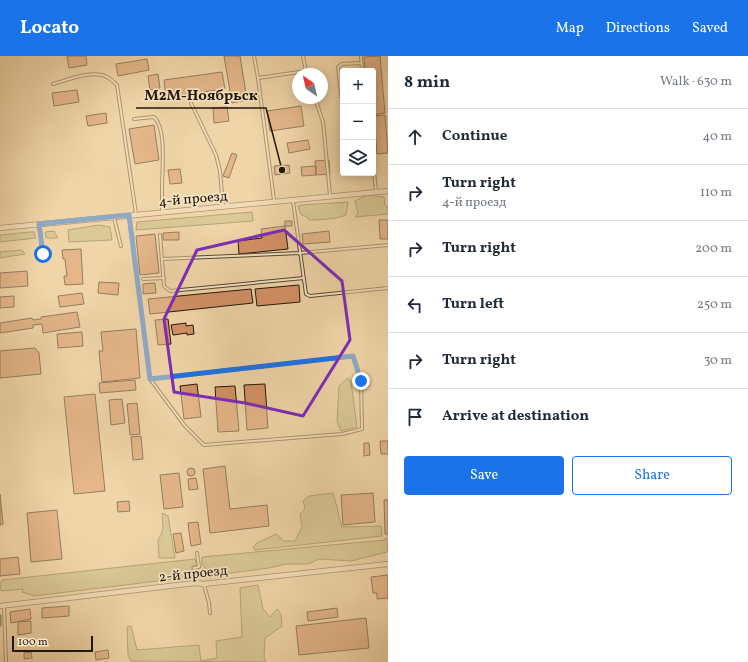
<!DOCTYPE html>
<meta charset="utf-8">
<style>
:root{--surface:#fff;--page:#f6f6f7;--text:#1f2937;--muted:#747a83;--line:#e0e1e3;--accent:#1a73e8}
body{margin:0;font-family:Vollkorn,serif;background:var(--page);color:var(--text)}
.controls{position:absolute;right:12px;top:12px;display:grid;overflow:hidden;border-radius:4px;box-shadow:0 2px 10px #0003}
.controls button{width:36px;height:36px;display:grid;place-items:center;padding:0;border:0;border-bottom:1px solid var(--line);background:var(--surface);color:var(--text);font:20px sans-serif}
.compass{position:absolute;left:292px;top:12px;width:36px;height:36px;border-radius:50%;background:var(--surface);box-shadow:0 2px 10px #0003;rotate:326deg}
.scale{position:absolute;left:12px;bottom:10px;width:81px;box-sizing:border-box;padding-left:4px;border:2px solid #221608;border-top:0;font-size:11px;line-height:14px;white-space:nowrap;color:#221608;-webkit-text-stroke:3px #f5e4c6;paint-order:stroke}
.stop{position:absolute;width:12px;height:12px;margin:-9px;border:3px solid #1a73e8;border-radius:50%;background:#fff}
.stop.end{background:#1a73e8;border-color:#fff;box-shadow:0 1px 4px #0008}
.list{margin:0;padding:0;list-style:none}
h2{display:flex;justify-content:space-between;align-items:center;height:52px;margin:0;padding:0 16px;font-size:17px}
h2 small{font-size:13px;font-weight:400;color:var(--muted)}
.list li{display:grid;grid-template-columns:26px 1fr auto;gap:12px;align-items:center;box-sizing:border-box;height:56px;padding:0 16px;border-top:1px solid var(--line)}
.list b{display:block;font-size:15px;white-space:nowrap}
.list p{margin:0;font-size:13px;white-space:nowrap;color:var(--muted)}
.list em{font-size:13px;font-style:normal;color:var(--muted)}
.actions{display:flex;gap:8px;padding:12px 16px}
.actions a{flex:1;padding:9px 0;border:1px solid var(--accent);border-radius:4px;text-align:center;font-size:14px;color:var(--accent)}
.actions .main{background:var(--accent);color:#fff}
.icon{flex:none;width:22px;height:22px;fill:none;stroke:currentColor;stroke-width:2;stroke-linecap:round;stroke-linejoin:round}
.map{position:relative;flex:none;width:388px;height:606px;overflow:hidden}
header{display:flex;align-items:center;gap:24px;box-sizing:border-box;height:56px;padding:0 20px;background:var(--accent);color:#fff}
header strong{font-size:19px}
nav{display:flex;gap:22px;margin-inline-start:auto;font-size:14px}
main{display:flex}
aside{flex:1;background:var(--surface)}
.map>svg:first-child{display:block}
</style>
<header>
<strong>Locato</strong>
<nav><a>Map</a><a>Directions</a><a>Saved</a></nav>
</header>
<main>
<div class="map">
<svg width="388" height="606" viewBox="0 0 388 606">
<rect width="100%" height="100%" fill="#f0d5a8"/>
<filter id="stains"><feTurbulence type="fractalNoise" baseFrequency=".005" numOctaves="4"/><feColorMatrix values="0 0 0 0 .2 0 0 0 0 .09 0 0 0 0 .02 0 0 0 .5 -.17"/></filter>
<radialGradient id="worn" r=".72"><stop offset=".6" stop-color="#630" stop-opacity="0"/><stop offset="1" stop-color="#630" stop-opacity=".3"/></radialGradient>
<path fill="#c1bb83" stroke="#726846" d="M368 139 384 141 385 150 388 151V158L355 161 358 157 355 145Z
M348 146 346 159C335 163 323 164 310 164L305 160 301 159 298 150 302 149Z
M252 156 253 165 136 174 137 166Z
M99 169 110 171 112 184 69 186 68 174Z
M54 175 58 182H46L45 176Z
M30 176H34L36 182 0 186V179Z
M22 194 25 198 0 202V196Z
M348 322 351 326 357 371 341 375 337 365 339 330Z
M333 437C337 448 338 460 342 471L381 470 382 480 255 494 253 491 257 487 276 478 284 485H295L302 471 300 458C306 454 305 451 303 445L309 440Z
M162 457 168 460 175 502H159L158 484 161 479 163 472Z
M386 482H388L387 496 351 505 319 503 308 508H286L269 512 215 519H207L208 514 202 509V501L385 484Z
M195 503 197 509 192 510 191 521 34 540 22 536 23 533 1 535 0 528 2 524Z
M258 529 263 553 270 561 277 553 281 558 282 570 265 582 264 601 266 606 131 605 128 599 127 571 131 570 137 594 199 589 201 605 217 602 216 585 242 581 240 532Z"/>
<path fill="#d49166" stroke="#221608" d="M67 0H86L87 9 69 12Z
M224 0H240L247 44 232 47Z
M380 0 385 57 373 59V15H365L364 1Z
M147 3 149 14 118 20 116 8Z
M222 16 225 33 166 41 164 24Z
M158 18 160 32 150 34 148 20Z
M77 34 79 46 54 50 52 37Z
M301 50 304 70 270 75 267 55Z
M227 51 229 65 214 67 213 52Z
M106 57 107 67 88 70 86 60Z
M385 59 388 97 377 98 374 60Z
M154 69 159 104 135 108 129 73Z
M308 84 310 93 289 97 287 87Z
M232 97 237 99 229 122 223 120Z
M329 104 330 118 316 119 315 105Z
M289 109 290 117 275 119 274 110Z
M316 110V119L302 120 301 111Z
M180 113 182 127 170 128 168 114Z
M379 164H388V183H380Z
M285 165H292V170H285Z
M285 170 288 193 239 198 238 185 262 182 261 173Z
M329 175 330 186 303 188 302 178Z
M179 176V184H163V177Z
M155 178 159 217 140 219 136 180Z
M81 193 83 228 65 229 64 220H67L65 203H63L62 194Z
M27 215 28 230 0 232V217Z
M99 226 119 227 118 239 98 237Z
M155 227 156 237 143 238V228Z
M299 229 300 246 257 250 255 233Z
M251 233 253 247 150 258 148 243Z
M82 237 84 248 60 251 58 240Z
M14 240V251L0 252V241Z
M77 256 80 271 43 277 42 268 33 269V272L0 277V267L32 262 33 264 41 263V261Z
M168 263 171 288 158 289 155 264Z
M186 267V270L193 269 194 278 187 279V277L173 279 171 269Z
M136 273 140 322 102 326 99 295H103L101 276Z
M82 276 83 290 58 292 57 278Z
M35 292 39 297 41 318 0 322V295Z
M135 324 136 334 100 337 99 327Z
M197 328 201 361 184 363 180 330Z
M265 328 268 372 247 374 244 329Z
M235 330 239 375 218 376 215 331Z
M95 338 105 435 74 438 64 341Z
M122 343 125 367 111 369 109 344Z
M137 347 140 378 130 379 127 348Z
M141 380 143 403 133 404 131 381Z
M380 385H388V398H381Z
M364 387H369L370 399 364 400Z
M225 410 230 453 267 449 269 470 210 477 203 413Z
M187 416a4 4 0 1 1 8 0a4 4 0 1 1-8 0Z
M179 417 183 451 164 453 160 419Z
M196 422 198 433 189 434 188 423Z
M373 437 375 466 343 469 341 439Z
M0 438 3 468 0 469Z
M384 444H388V478H385Z
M129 445 130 455 118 456 117 446Z
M57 454 62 503 31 506 27 457Z
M198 466 201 488 191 490 188 467Z
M181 477 184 495 176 497 173 478Z
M18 501 20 518 0 520V503Z
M388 519V542L377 543V537H373L371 521Z
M69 550V560L42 562V552Z
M337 552 338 561 308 565 307 556Z
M30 553 31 563 11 567 10 556Z
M0 559H1V570H0Z
M366 562 369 592 299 599 296 570Z
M31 565V577L18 579V566Z
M108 594 109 602 96 604 95 596Z
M31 596 32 602 24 603V597Z"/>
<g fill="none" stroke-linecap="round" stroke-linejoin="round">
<defs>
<path id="lane" d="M254 0 258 22
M303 0 306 15
M361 0 362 15
M53 28C67 24 94 13 107 21 111 23 114 26 117 29L136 158
M315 42 323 66 330 139
M191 47 216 99 220 115 223 150
M343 55 338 11 342 8 361 7
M134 63 154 61C167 73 162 114 162 131 162 139 162 148 162 156
M373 106 376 135
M274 144 258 22 306 15 307 18
M293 145 306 238 310 240 388 232
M129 160 150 323 185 370 204 389 342 378 362 373 361 325 353 300 150 323
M114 162 121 190
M39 169 43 198
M160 179 164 230 170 235 304 222
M162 203 300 197 388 189
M143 223 164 222
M195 526 194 512 199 511 197 497
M204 529 209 547 210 557
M4 551 6 606"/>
<path id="street" d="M0 172 388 135
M0 550 195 527 204 528 388 508"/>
</defs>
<use href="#lane" stroke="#564630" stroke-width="4"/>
<use href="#street" stroke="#564630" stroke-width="6"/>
<use href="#lane" stroke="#f5e4c6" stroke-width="2"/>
<use href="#street" stroke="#f5e4c6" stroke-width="4.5"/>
</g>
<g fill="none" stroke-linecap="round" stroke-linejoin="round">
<path stroke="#1a73e8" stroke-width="5" d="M43 198 39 168 129 159 150 323 353 300 361 325"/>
</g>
<path d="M0 0H388V606H0ZM284 174 342 225 350 284 303 360 245 347 174 336 164 263 197 194Z" fill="#f0d5a8" fill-opacity=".55" fill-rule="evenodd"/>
<path fill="none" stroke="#7b2cbf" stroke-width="3" stroke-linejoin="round" d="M284 174 342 225 350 284 303 360 245 347 174 336 164 263 197 194Z"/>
<g text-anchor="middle" stroke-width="3.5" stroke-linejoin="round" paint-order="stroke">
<g font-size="14" fill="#221608" stroke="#f5e4c6">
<text transform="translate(193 142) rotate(-5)" y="5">4-й проезд</text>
<text transform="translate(193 517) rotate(-6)" y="5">2-й проезд</text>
</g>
</g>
<path fill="none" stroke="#221608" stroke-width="1.5" d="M282 114L266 52H136"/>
<circle fill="#221608" stroke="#f5e4c6" stroke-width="1.5" cx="282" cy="114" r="4"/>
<g font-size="15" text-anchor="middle" font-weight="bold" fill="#221608" stroke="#f5e4c6" stroke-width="3.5" stroke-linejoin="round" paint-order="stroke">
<text x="201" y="44">М2М-Ноябрьск</text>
</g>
<rect width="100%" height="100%" filter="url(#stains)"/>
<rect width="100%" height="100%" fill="url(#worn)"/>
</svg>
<div class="controls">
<button>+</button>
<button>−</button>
<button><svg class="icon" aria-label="layers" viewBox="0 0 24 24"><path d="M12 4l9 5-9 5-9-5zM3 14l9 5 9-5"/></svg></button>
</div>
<svg class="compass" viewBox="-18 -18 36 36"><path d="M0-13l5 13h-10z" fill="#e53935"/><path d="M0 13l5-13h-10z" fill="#747a83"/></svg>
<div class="scale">100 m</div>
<div class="stop" style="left:43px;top:198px"></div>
<div class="stop end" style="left:361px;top:325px"></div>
</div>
<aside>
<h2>8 min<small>Walk · 630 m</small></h2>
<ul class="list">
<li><svg class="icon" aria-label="ahead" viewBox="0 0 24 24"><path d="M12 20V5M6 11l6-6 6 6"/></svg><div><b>Continue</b></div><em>40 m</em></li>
<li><svg class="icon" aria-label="right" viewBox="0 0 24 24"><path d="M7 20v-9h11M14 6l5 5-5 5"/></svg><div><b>Turn right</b><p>4-й проезд</p></div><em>110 m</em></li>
<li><svg class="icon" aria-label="right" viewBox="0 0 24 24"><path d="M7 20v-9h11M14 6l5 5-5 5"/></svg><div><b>Turn right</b></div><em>200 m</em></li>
<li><svg class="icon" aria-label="left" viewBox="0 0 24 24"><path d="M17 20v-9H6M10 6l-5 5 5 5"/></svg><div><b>Turn left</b></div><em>250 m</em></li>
<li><svg class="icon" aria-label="right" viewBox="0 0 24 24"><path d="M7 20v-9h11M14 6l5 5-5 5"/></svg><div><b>Turn right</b></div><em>30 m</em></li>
<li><svg class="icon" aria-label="arrive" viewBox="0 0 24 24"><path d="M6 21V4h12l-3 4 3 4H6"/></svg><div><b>Arrive at destination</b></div></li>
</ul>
<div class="actions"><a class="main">Save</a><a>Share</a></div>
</aside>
</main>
